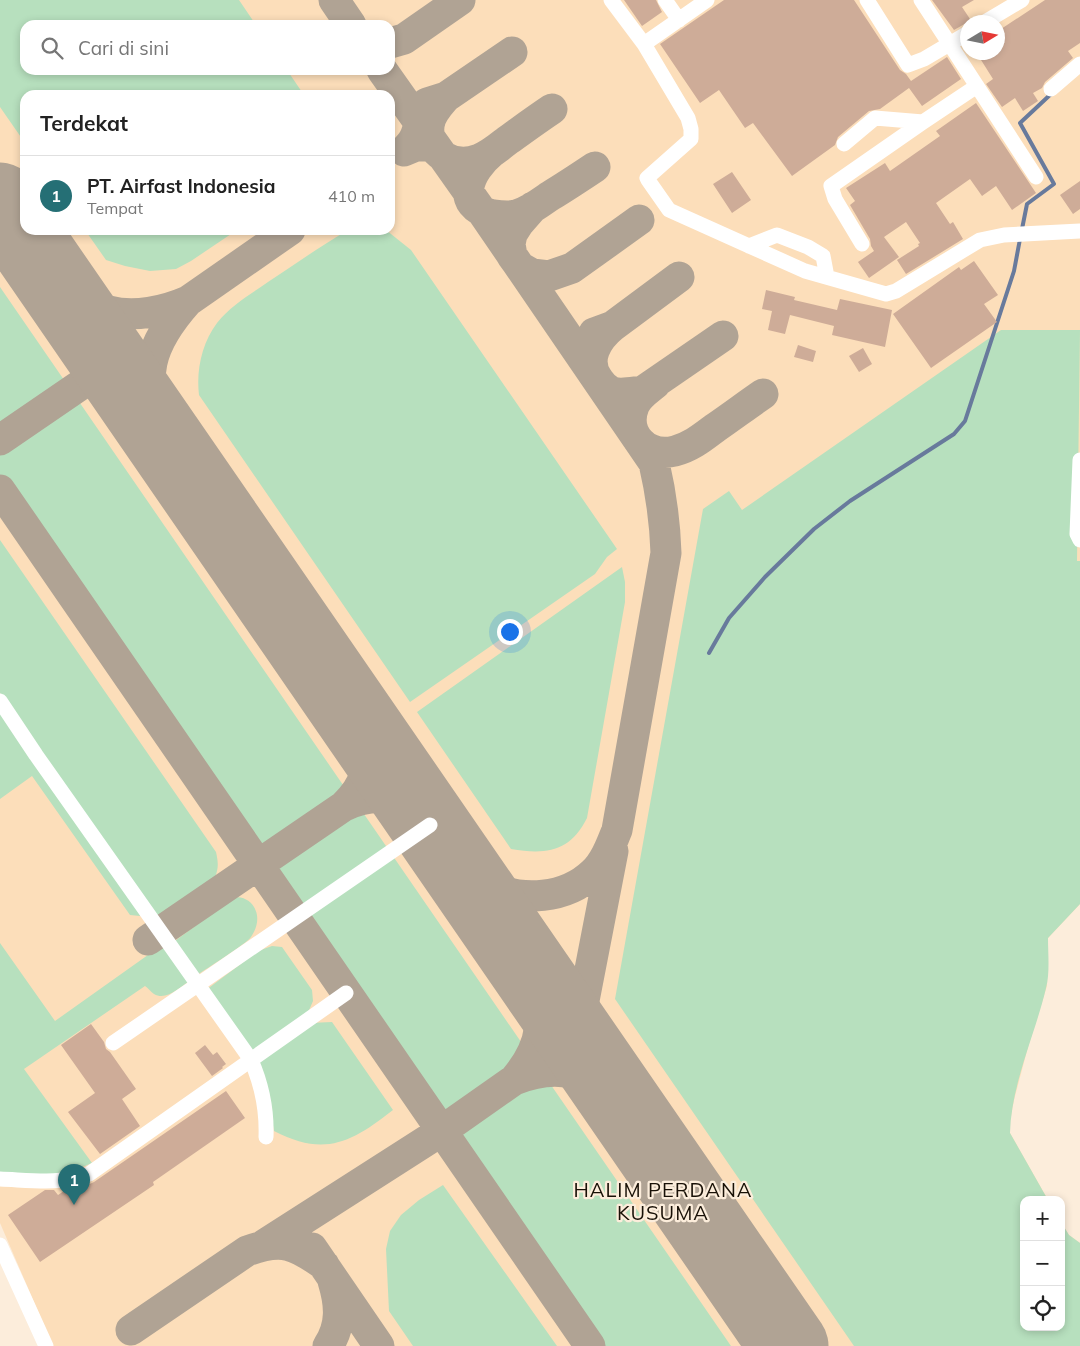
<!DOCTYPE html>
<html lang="id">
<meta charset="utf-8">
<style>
:root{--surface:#fff;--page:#f6f6f6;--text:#222;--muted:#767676;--line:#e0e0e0;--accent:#256f75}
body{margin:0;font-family:Mulish,sans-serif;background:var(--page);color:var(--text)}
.controls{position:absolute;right:15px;bottom:15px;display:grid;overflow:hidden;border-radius:10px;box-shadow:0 2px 8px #0003}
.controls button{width:45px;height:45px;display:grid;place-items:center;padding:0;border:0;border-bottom:1px solid var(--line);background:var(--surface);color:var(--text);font:25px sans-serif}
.compass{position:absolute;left:960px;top:15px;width:45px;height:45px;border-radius:50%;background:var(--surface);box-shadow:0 2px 8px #0003;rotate:80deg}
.you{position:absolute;left:509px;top:631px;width:18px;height:18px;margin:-12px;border:4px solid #fff;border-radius:50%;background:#1a73e8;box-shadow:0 0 0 8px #1a73e833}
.badge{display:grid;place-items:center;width:32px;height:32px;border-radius:50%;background:var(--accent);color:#fff;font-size:16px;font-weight:700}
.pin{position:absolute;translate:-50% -41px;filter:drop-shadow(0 1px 2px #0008)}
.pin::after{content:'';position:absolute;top:26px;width:18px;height:15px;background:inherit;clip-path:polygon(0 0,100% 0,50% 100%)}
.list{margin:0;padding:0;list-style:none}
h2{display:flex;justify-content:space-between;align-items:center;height:65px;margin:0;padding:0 20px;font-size:21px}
h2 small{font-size:16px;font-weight:400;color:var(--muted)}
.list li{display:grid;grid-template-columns:32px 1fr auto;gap:15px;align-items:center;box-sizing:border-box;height:80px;padding:0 20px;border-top:1px solid var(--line)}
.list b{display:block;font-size:19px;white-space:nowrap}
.list p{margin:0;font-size:16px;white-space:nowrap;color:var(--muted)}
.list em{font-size:16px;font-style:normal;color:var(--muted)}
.icon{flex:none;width:28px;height:28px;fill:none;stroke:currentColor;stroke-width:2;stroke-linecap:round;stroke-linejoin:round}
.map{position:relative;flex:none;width:1080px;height:1346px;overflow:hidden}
.search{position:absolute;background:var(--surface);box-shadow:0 2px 8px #0003;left:20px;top:20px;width:375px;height:55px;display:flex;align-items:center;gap:12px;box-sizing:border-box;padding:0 18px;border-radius:15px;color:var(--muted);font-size:19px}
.panel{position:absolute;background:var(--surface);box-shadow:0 2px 8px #0003;left:20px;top:90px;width:375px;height:145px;border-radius:15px}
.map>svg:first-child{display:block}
</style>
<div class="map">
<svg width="1080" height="1346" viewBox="0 0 1080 1346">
<rect width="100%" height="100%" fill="#fceddb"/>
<path fill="#fcdeba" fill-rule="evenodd" d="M0 0H1080V904L1048 938 1047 986 1028 1047 1014 1100 1010 1121V1133L1048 1200H1024V1327H1061V1222L1069 1235 1080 1243V1346H53L0 1223ZM968 22H998V52H968ZM25 25H390V70H25ZM25 95H390V230H25Z"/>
<path fill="#b7e0be" d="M0 0H239L256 25H25V70H287L304 95H25V143L0 107Z
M85 230H237L191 261 176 269 150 271 125 266 106 260Z
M348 230H386L411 250 617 549 607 557 595 574 410 702 199 395C196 370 202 343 217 323 231 305 251 294 268 282 295 264 321 246 348 230Z
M0 287 352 798 345 805 355 801 530 1055 528 1064 515 1080 542 1072 731 1346H590L440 1132 259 865 0 490Z
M1001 330H1080L1077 561H1080V904L1048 938C1048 954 1050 973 1046 988 1035 1035 1011 1085 1010 1133L1048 1200H1024V1327H1061V1222L1069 1235 1080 1243V1346H854L615 999 703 509 729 491 742 510Z
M0 540 216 852C218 861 219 868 215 877L155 918 0 693Z
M622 567 625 582V602L587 818C570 852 546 855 511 849L417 712Z
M0 709 140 912V916L130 915 32 776 0 799Z
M235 897C243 897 250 900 254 907 260 917 257 928 251 937 245 945 207 968 196 976L172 943Z
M0 943 55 1021 162 945 188 982C179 988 166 1001 154 994 151 992 148 988 145 986L24 1069 92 1163 73 1171 52 1175 0 1174Z
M272 946 282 947 312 990 313 1001 307 1015 253 1054 206 990 258 951Z
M332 1022 393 1110C351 1143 324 1157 274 1131L268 1097 257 1062 310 1023Z
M443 1185 557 1346H413L389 1311 386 1249 390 1231 401 1215 419 1200Z"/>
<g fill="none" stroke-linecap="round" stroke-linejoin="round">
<path stroke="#687a9c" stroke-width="4" d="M1022 229 1027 204 1054 184 1020 123 1051 94
M709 653 729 618 765 577 814 529 850 501 954 434 965 421 1014 271 1020 239"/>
<path stroke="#b0a394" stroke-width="31" d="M334 0 351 25
M390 43 404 39 460 0
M382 70 483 213 654 463C661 493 665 522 666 553L617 830C611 845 605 862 593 873 566 899 522 902 489 886 473 877 459 861 446 849
M446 97C439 105 430 114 429 126 426 154 455 169 479 159 490 155 499 147 508 140 522 130 537 119 552 109
M427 103 446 97 512 52
M419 122C417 136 413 142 404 151L416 146 435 145
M492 152C469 171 453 206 493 215 501 216 509 217 516 215 528 212 540 203 550 196 565 187 580 177 595 167
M533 207 519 223 512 234 510 244 512 256 520 267 532 274 549 276 572 268 639 220
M48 272C66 287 86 305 109 311 134 318 165 311 188 301 147 347 142 376 160 434
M188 301 290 230
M613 326C597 339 584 360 598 379 601 384 606 389 612 392 621 395 633 392 643 391L723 336
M594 333 613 326 679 277
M655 384C648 390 638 396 634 406 623 434 647 458 675 451 691 447 703 437 715 428 731 417 747 405 763 394
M0 440 111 364
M0 490C197 775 391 1062 590 1346
M366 732C371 764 367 784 344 806 375 792 399 795 425 818
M148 940 344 806
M531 972C545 1016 545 1044 514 1080 560 1062 587 1072 623 1105
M591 1059 583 1031 581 1016 613 851
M265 1244 440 1132 514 1080
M312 1248 379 1346
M131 1330 247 1251C282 1238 295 1244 324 1265
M328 1346C342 1325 340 1304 333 1281"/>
<path stroke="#b0a394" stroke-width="79" d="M0 202 789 1346"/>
</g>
<path fill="#ceac98" d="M624 0H656L662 12 642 26Z
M724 0H854L900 70 906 74 911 81 947 57 961 79 922 106 909 88 880 109 869 111 838 137 835 145 792 176 753 123 745 128 719 90 700 103 660 44Z
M932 0H974L962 7 972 22H968L954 30Z
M1045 0H1080V43L1068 51 1073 58 1045 82 1042 88 1033 93 1038 101 1023 111 1015 98 1002 107 986 84 993 79 976 52H998V31Z
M976 103 1036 193 1012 210 996 186 982 196 970 179 936 203 950 224 953 222 963 239 906 274 897 260 919 246 918 244 920 243 906 222 884 237 899 257 869 278 858 262 874 251 871 246 870 239 850 205 855 201 846 188 885 163 890 171 940 136 936 131Z
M732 172 751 200 732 213 713 184Z
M1080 181V209L1073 214 1060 195Z
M974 261 998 295 984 304 997 322 931 368 893 314 959 267 961 270Z
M766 290 795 297 794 300 837 310 840 299 892 310 885 347 832 335 834 326 790 315 785 334 768 330 772 311 762 309Z
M798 345 816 351 813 362 794 357Z
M863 348 872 364 859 372 849 356Z
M91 1024 104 1042 106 1049 110 1052 136 1089 122 1099 140 1126 100 1154 68 1112 95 1093 61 1045Z
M205 1045 213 1055 217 1052 226 1064 222 1067 223 1068 212 1076 195 1053Z
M226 1091 245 1118 153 1182 154 1185 40 1262 8 1215 45 1190H54L58 1195 67 1189 81 1188 94 1182Z"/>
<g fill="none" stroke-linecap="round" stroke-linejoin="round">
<path stroke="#fff" stroke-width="15" d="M611 0 644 44 707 0
M665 0 679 20
M867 0 908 65 924 59 968 33
M921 0 1036 177
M985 22 1022 0
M644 44 688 118 691 129V139L647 178 648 180 669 210 805 271 886 294 896 291 980 240 1004 235 1080 231
M1051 89 1080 64
M844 144 875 118 923 122
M862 244 835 199 831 186 923 122 977 86
M749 246 777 235 808 247 823 256 827 277
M1080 460 1077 534 1080 540
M0 701 36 755 251 1060C262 1085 267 1110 266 1137
M113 1043 430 825
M0 1179C29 1180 61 1185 89 1174L346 993
M0 1245 46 1346"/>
</g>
<g text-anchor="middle" stroke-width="4.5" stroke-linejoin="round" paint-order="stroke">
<g font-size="20" letter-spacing="1" fill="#181006" stroke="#fceddb">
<text x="663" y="1197">HALIM PERDANA<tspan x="663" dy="23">KUSUMA</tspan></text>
</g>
</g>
</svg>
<div class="controls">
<button>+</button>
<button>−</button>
<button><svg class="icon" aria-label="locate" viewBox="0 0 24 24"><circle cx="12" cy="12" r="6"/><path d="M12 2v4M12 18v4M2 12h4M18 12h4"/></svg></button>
</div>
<svg class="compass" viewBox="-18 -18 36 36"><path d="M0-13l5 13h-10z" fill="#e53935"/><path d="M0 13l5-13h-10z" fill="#767676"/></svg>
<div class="you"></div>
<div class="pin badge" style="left:74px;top:1205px">1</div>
<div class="search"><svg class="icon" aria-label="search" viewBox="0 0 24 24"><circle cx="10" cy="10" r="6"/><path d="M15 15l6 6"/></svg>Cari di sini</div>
<section class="panel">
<h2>Terdekat<small></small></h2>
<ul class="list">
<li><span class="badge">1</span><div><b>PT. Airfast Indonesia</b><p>Tempat</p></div><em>410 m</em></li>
</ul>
</section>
</div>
